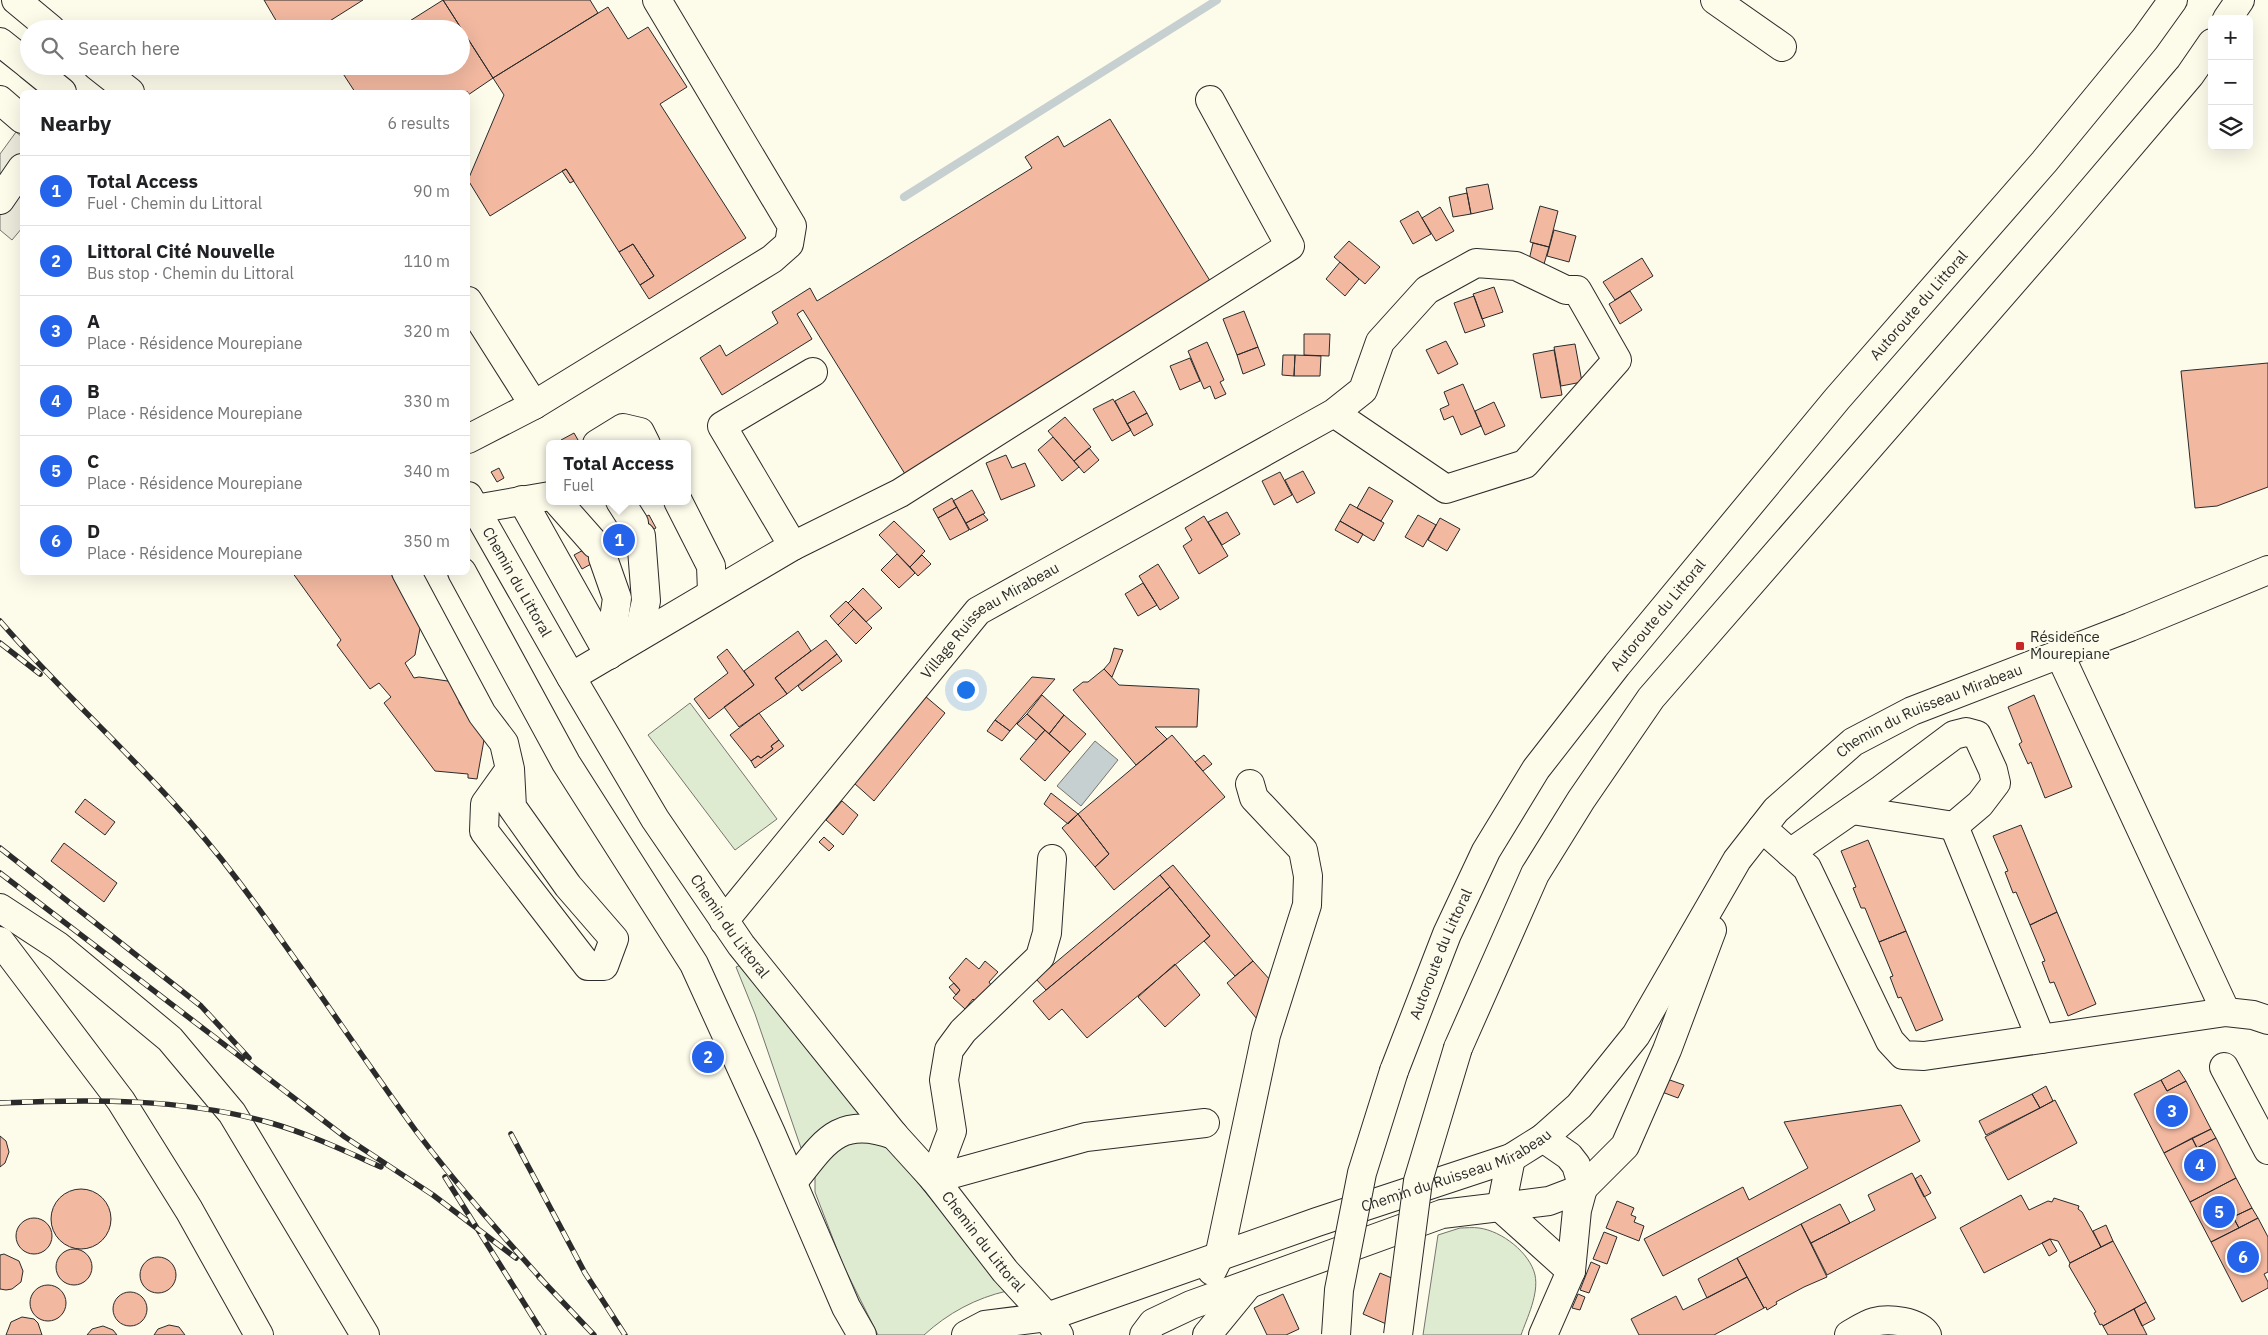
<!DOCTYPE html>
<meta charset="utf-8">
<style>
:root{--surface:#fff;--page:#f6f6f6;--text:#202124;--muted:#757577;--line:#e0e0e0;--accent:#2563eb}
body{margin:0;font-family:"IBM Plex Sans",sans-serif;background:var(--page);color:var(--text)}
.controls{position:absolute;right:15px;top:15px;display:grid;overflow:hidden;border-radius:8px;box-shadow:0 5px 20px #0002}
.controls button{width:45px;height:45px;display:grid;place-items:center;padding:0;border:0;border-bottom:1px solid var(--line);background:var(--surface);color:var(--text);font:25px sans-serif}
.you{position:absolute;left:965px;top:689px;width:18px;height:18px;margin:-12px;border:4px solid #fff;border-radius:50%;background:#1a73e8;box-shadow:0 0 0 8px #1a73e833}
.badge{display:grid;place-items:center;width:32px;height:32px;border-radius:50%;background:var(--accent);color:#fff;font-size:16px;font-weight:700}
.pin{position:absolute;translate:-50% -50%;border:2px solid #fff;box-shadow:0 1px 5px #0006}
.popup{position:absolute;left:546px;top:440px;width:145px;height:65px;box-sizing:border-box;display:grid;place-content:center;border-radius:8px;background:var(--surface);filter:drop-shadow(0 1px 4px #0005);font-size:16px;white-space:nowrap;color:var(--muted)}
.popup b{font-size:19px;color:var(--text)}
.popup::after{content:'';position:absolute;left:50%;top:100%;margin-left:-10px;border:10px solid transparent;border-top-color:var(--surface)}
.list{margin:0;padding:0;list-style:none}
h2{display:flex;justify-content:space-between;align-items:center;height:65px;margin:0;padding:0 20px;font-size:21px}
h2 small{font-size:16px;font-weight:400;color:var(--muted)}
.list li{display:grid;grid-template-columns:32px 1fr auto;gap:15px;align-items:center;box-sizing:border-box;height:70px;padding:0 20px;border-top:1px solid var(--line)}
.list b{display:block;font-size:19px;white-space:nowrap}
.list p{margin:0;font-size:16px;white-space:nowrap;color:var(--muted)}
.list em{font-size:16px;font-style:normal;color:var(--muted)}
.icon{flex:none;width:28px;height:28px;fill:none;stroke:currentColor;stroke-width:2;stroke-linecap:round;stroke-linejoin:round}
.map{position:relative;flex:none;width:2268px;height:1335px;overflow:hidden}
.search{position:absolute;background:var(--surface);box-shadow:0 5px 20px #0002;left:20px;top:20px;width:450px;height:55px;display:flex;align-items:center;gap:12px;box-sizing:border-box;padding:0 18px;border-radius:28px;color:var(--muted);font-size:19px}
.panel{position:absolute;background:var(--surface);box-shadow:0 5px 20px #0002;left:20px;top:90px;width:450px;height:485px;border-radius:8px}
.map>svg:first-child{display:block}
</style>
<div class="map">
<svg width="2268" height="1335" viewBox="0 0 2268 1335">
<rect width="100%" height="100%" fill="#fdfbea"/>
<path fill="#deebd1" stroke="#74746e" d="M690 703 777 819 735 850 648 735Z
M741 965 864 1115C834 1120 821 1125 801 1148L755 1014 736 967Z
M859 1140 888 1147 1007 1291C976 1298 948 1313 924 1335H878L843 1265 815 1192V1176L831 1150Z
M1460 1228C1466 1228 1473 1227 1479 1228 1502 1231 1530 1253 1535 1275 1539 1294 1527 1318 1521 1335H1423L1438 1235Z"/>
<path fill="#eceadb" stroke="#74746e" d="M16 132 22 137V228L12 240 0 230V154Z"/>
<path fill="#c7d0d0" stroke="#74746e" d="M1095 741 1118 760 1081 806 1057 786Z"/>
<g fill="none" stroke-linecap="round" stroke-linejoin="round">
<path stroke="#c7d0d0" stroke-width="8" d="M904 197 1217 0"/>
</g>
<path fill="#f2b8a0" stroke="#2b2b2b" d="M264 0H363L317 29H281Z
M443 0H590L598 13 493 78Z
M443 0 493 78 468 95V92H355L338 66H461V29H397Z
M608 7 628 39 648 27 687 87 660 104 746 238 649 299 640 285 654 276 633 244 619 252 566 169 490 216 468 180 504 95 493 78Z
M1110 119 1212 284 905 474 803 310 797 314 812 339 722 395 700 358 720 345 726 356 778 323 772 312 810 288 817 301 1032 168 1025 157 1058 136 1064 147Z
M566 169 574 181 570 183 562 171Z
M1488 184 1493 209 1471 214 1466 188Z
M1467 193 1471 214 1453 217 1449 197Z
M1540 206 1558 211 1549 247 1530 242Z
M1440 207 1454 231 1436 241 1422 218Z
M1418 211 1431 234 1413 244 1400 221Z
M1554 230 1576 236 1569 262 1547 256Z
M1349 241 1380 267 1365 284 1334 257Z
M1533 243 1549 247 1544 264 1529 260Z
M633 244 654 276 640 285 619 252Z
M1642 258 1653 276 1615 300 1603 282Z
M1340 262 1359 279 1345 296 1326 279Z
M1494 287 1503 312 1482 319 1473 294Z
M1630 291 1642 310 1620 324 1609 304Z
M1474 296 1485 326 1465 333 1454 303Z
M1244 311 1258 347 1237 355 1223 319Z
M1304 334H1330L1329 356 1304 355Z
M1446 341 1458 364 1438 374 1426 350Z
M1207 342 1224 380 1220 382 1226 394 1215 399 1210 386 1204 389 1188 351Z
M1575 344 1582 382 1561 386 1554 347Z
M1258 347 1265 365 1243 374 1237 355Z
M1554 350 1562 395 1541 398 1533 354Z
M1283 355H1295L1294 376 1282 375Z
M1295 355 1321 356 1320 376H1294Z
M1190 358 1200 381 1180 390 1170 366Z
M2268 363V487L2217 506 2195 508 2181 371Z
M1463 384 1481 426 1461 435 1453 416 1444 420 1440 409 1449 405 1444 392Z
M1134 391 1147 413 1127 424 1115 401Z
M1113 399 1131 430 1112 441 1093 409Z
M1494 402 1505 426 1485 435 1475 411Z
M1147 413 1153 425 1134 436 1127 424Z
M1065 417 1091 447 1074 461 1048 431Z
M574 433 578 440 571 444H564L561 440Z
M1053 437 1079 467 1062 481 1038 450Z
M1089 448 1099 460 1084 473 1074 461Z
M1006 455 1012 468 1025 463 1035 486 1001 500 986 463Z
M499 468 504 478 497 482 491 472Z
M1303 471 1315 493 1297 503 1285 480Z
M1280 472 1292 495 1274 505 1262 481Z
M1369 487 1393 501 1381 521 1357 508Z
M972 490 985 513 966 523 953 501Z
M952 498 957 507 938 518 933 509Z
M1350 504 1384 523 1374 541 1340 521Z
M957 507 969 530 950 540 938 518Z
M1227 512 1240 534 1222 545 1208 522Z
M983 514 988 520 970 530 966 523Z
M649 515 656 528 582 569 574 555Z
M1418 515 1436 525 1423 547 1405 537Z
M1204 516 1228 556 1199 574 1183 546 1192 540 1185 528Z
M1440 518 1460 529 1447 551 1428 540Z
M894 521 925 551 910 567 879 535Z
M1340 521 1363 534 1358 543 1335 530Z
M897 554 915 573 899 588 881 570Z
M922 555 931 564 918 576 910 567Z
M1158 564 1179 598 1160 610 1139 576Z
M292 572H390L422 618 415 655 405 663 414 678 419 677 462 683 459 703 484 740 477 779 468 778V774L435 771 384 703 391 697 379 683 370 689 337 645 341 640Z
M1143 583 1157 605 1138 616 1125 594Z
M863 588 882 608 866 622 848 603Z
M846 601 854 609 838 625 830 616Z
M854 609 872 628 856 644 838 625Z
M798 631 811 651 775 678 787 694 739 727 724 707 754 685 744 671Z
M826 640 837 654 787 694 775 678Z
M1114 648 1123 650 1112 677 1104 669 1110 662Z
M727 649 754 685 709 719 694 699 728 673 717 657Z
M837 654 842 661 802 691 798 686Z
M1104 669 1119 685 1199 689 1197 727H1155L1167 739 1136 765 1073 690 1083 682H1088Z
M1032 677 1055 679 1010 731 995 720Z
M1042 695 1064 715 1049 734 1027 714Z
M2034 695 2072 787 2045 798 2031 762 2028 764 2019 744 2022 742 2008 707Z
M925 696 945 713 874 801 854 783Z
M759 713 779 740 771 746 773 749 761 758 758 756 751 761 730 735Z
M1027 714 1045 730 1036 740 1017 724Z
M1064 715 1086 734 1070 752 1049 734Z
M995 720 1010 731 1002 741 987 731Z
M1045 730 1070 752 1045 781 1020 759Z
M1172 735 1225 797 1114 890 1095 867 1109 854 1078 814Z
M779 740 784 746 755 768 751 761 758 756 761 758 773 749 771 746Z
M1204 755 1212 764 1203 771 1195 762Z
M1051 793 1078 814 1068 824 1044 804Z
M85 799 115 822 105 835 75 812Z
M842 801 858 815 843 835 826 820Z
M1078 814 1109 854 1095 867 1062 828Z
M2021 825 2057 912 2030 925 2016 892 2013 893 2005 872 2008 871 1993 836Z
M824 837 834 846 829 851 819 842Z
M1868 840 1906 931 1879 942 1865 908H1861L1853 888 1856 887 1841 851Z
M64 843 117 883 104 902 51 861Z
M1173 865 1253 961 1235 976 1204 941 1210 936 1160 875Z
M1160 875 1170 887 1046 990 1036 979Z
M1170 887 1210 936 1087 1038 1062 1009 1049 1020 1033 1001Z
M2057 912 2096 1004 2068 1016 2054 982 2050 983 2042 962 2045 961 2030 925Z
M1906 931 1943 1020 1916 1031 1901 997 1898 998 1890 977 1893 976 1879 942Z
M966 958 979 969 985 961 998 972 989 982 991 985 976 1002 973 999 965 1009 953 998 960 990 949 978Z
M1253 961 1271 981 1257 1019 1227 983Z
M1175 964 1200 995 1165 1027 1138 997Z
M954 983 960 990 956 995 949 987Z
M2179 1070 2186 1081 2167 1091 2161 1080Z
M1667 1079 1684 1085 1678 1098 1662 1092Z
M2161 1080 2167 1091 2186 1081 2211 1129 2164 1153 2134 1094Z
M2046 1086 2053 1101 2040 1108 2032 1094Z
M2032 1094 2040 1108 1986 1135 1979 1121Z
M2055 1100 2077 1143 2008 1180 1985 1137Z
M1901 1105 1920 1141 1663 1276 1644 1239 1743 1187 1749 1200 1808 1168 1784 1122Z
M2211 1129 2216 1138 2197 1148 2192 1138Z
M0 1136 6 1141 9 1152 5 1163 0 1167Z
M2192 1138 2197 1148 2216 1138 2236 1178 2190 1202 2164 1153Z
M1912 1173 1936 1218 1827 1275 1811 1243 1875 1210 1868 1195Z
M1921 1175 1931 1193 1924 1197 1915 1179Z
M2236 1178 2252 1208 2233 1217 2239 1228 2211 1242 2190 1202Z
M51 1219a30 30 0 1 1 60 0a30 30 0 1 1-60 0Z
M2021 1195 2029 1210 2048 1201 2052 1202 2054 1198 2079 1206 2078 1209 2082 1212 2101 1247 2070 1263 2058 1241 2050 1239 1984 1273 1960 1228Z
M1617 1201 1634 1208 1631 1215 1636 1217 1634 1222 1644 1226 1639 1241 1606 1228Z
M1840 1204 1850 1223 1811 1243 1801 1224Z
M2252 1208 2258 1218 2239 1228 2233 1217Z
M16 1236a18 18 0 1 1 36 0a18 18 0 1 1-36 0Z
M2258 1218 2268 1237V1272L2264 1274 2268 1282V1288L2242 1302 2211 1242Z
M1801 1224 1827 1277 1804 1287 1776 1302 1777 1304 1767 1310 1766 1307 1764 1308 1737 1258Z
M2106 1225 2113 1241 2101 1247 2093 1231Z
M1604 1232 1617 1237 1607 1264 1593 1259Z
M2050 1239 2057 1251 2049 1256 2042 1243Z
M2113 1241 2146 1302 2103 1326 2102 1324 2100 1325 2094 1313 2096 1312 2069 1266 2070 1263Z
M56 1267a18 18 0 1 1 36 0a18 18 0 1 1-36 0Z
M4 1254 19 1261 23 1271 21 1282 12 1289 6 1290 0 1289V1255Z
M140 1275a18 18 0 1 1 36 0a18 18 0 1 1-36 0Z
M1737 1258 1747 1277 1707 1298 1698 1279Z
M1591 1262 1600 1266 1589 1293 1580 1290Z
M1380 1273 1408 1285 1391 1326 1363 1314Z
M1747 1277 1764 1308 1714 1335H1639L1631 1319 1676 1296 1683 1310Z
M30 1303a18 18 0 1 1 36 0a18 18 0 1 1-36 0Z
M113 1309a17 17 0 1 1 34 0a17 17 0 1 1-34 0Z
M1283 1294 1299 1329 1286 1335H1267L1254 1308Z
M1578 1294 1585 1297 1580 1310 1572 1308Z
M2146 1302 2155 1319 2142 1326 2134 1309Z
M2134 1309 2147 1335H2108L2103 1326Z
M22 1317 34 1319 38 1323 42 1335H6L11 1322Z
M169 1325 179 1327 185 1335H154L158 1329Z
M103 1326 113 1330 117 1335H87L92 1329Z"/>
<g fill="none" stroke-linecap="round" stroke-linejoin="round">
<defs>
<g id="minor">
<path d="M1715 0 1782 47"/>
<path d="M0 100 22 119"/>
<path d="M0 200 22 168"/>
<path d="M468 301 534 405 468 439"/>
<path d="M534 405 772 259 789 244 792 226 657 0"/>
<path d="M597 444 623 428 640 432 646 444"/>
<path d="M522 500 609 655"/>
<path d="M557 501 595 544"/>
<path d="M620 501 634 523"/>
<path d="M678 501 711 566 712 592"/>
<path d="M475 509 550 496"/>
<path d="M793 546 900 493 1290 246 1210 100"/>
<path d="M603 558 617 598 609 655"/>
<path d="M406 572 482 714 504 743 510 769 512 807 568 886 614 939 604 966H588L484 831 485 804 510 769"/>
<path d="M638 637 646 601 641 536"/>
<path d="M2059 653 2226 1012"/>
<path d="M571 677 793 546 722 426 813 372"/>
<path d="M1852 810 1954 826"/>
<path d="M1762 828 1807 868 1890 1041 1903 1055 1924 1056 2226 1012 2253 1015 2268 1020"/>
<path d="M1790 853 1882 789 1954 735 1966 732 1977 735 1993 770 1996 783 1980 804 1954 826 2041 1039"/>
<path d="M0 908 58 946 170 1039 232 1113 365 1335"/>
<path id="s1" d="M724 921 978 611 1334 413 1446 489 1525 464 1617 360 1577 290H1566L1516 266 1476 263 1427 290 1380 342 1363 390 1334 413"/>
<path d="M0 941 121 1101 189 1210 259 1335"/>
<path d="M2224 1067 2268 1150"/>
<path d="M1543 1138 1569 1156 1576 1165 1583 1188 1577 1210 1571 1271 1543 1335"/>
<path d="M1511 1158 1501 1208 1571 1271"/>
<path d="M934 1179 952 1131 944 1080 949 1050 963 1031 1040 957 1047 933 1052 859"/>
<path d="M934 1179 1086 1137 1205 1123"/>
<path d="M793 1182C824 1143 838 1115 894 1135"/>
<path d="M1212 1271 1219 1257 1266 1035 1307 905 1308 876 1303 850 1254 798 1250 784"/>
<path id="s2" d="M1047 1317 1317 1222 1511 1158 1543 1138 1579 1106 1636 1035 1737 860 1776 810 1853 742 1912 711 2130 627 2268 570"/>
<path d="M1144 1335 1153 1323 1191 1305 1442 1214 1549 1201 1583 1188 1625 1146 1667 1050 1712 930"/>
<path d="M1207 1335 1248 1285"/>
<path d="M1849 1335C1856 1331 1866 1324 1874 1322 1889 1318 1918 1321 1927 1335"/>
</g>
<g id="major">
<path d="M16 0 51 29"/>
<path d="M0 42 29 65"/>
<path d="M30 66 62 92"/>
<path d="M97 66 130 92"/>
<path id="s3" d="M468 496 571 677 655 819 741 945 894 1135 934 1179 1005 1271 1047 1317 1059 1335"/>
<path d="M462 572 566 763 694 964 771 1133 846 1307 862 1335"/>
<path d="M966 1335 985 1325 1047 1317"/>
</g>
<g id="highway">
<path d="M2227 19 2240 0"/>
<path d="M1458 1048 1535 874 1581 800 1651 698 2065 222 2190 75 2212 43"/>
<path id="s4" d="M1394 1071 1447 934 1486 851 1536 769 1617 665 1837 399 2044 162 2145 39 2173 0"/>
</g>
</defs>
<use href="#minor" stroke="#2b2b2b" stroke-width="30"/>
<use href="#major" stroke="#2b2b2b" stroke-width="30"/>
<use href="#highway" stroke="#2b2b2b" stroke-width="30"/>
<use href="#minor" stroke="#fdfbea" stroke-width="28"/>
<use href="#major" stroke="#fdfbea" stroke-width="28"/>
<use href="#highway" stroke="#fdfbea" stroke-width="28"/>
<defs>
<path id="rail" d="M0 621C76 709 166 784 236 878 298 960 355 1047 416 1131 456 1184 500 1233 544 1282
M0 643 40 674
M0 848 201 1006 249 1058
M0 873 345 1137 433 1195 516 1258
M0 1103C91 1099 183 1098 271 1123 309 1134 345 1151 381 1167
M511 1134 585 1273 625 1335
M445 1177 544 1335
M539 1277 594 1335"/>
</defs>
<use href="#rail" stroke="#2b2b2b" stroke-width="5.5"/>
<use href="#rail" stroke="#fdfbea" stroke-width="4" stroke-dasharray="11" stroke-linecap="butt"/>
<defs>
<path id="highway-bridge" d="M1336 1335 1339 1290 1362 1173 1394 1071
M1398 1335 1418 1181 1458 1048"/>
</defs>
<use href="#highway-bridge" stroke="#2b2b2b" stroke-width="30" stroke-linecap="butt"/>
<use href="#highway-bridge" stroke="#fdfbea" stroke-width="28"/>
</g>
<rect fill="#c62828" stroke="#fdfbea" stroke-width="2" x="2015" y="641" width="10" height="10" rx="2.5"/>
<g text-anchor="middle" stroke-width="4" stroke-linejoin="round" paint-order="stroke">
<g font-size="15" fill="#2b2b2b" stroke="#fdfbea">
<text dy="5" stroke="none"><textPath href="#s4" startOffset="936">Autoroute du Littoral</textPath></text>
<text dy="5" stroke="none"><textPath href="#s3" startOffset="99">Chemin du Littoral</textPath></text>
<text dy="5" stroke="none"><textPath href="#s4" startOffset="531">Autoroute du Littoral</textPath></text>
<text dy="5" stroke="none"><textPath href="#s1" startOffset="404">Village Ruisseau Mirabeau</textPath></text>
<text dy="5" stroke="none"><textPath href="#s2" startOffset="1118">Chemin du Ruisseau Mirabeau</textPath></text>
<text dy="5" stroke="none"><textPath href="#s3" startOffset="504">Chemin du Littoral</textPath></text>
<text dy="5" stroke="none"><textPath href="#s4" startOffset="126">Autoroute du Littoral</textPath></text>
<text dy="5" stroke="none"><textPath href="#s2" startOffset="435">Chemin du Ruisseau Mirabeau</textPath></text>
<text dy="5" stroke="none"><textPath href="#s3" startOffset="909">Chemin du Littoral</textPath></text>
</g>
<g font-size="15" fill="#2b2b2b" stroke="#fdfbea" text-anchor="start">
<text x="2030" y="642">Résidence<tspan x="2030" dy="17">Mourepiane</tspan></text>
</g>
</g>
</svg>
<div class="controls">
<button>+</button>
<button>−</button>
<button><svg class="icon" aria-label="layers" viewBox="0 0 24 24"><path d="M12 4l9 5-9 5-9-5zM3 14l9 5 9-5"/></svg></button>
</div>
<div class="you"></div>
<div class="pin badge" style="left:619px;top:540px">1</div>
<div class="popup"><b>Total Access</b>Fuel</div>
<div class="pin badge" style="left:708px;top:1057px">2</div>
<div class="pin badge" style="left:2172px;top:1111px">3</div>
<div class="pin badge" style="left:2200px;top:1165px">4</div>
<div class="pin badge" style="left:2219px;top:1212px">5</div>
<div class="pin badge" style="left:2243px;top:1257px">6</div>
<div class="search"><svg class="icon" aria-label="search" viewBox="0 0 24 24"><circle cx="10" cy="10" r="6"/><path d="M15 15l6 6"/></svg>Search here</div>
<section class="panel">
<h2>Nearby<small>6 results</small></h2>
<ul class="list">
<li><span class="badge">1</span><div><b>Total Access</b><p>Fuel · Chemin du Littoral</p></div><em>90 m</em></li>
<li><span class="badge">2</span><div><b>Littoral Cité Nouvelle</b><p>Bus stop · Chemin du Littoral</p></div><em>110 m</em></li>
<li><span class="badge">3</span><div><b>A</b><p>Place · Résidence Mourepiane</p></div><em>320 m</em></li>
<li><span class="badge">4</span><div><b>B</b><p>Place · Résidence Mourepiane</p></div><em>330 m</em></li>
<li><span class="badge">5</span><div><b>C</b><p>Place · Résidence Mourepiane</p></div><em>340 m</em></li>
<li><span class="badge">6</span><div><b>D</b><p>Place · Résidence Mourepiane</p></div><em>350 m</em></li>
</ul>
</section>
</div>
